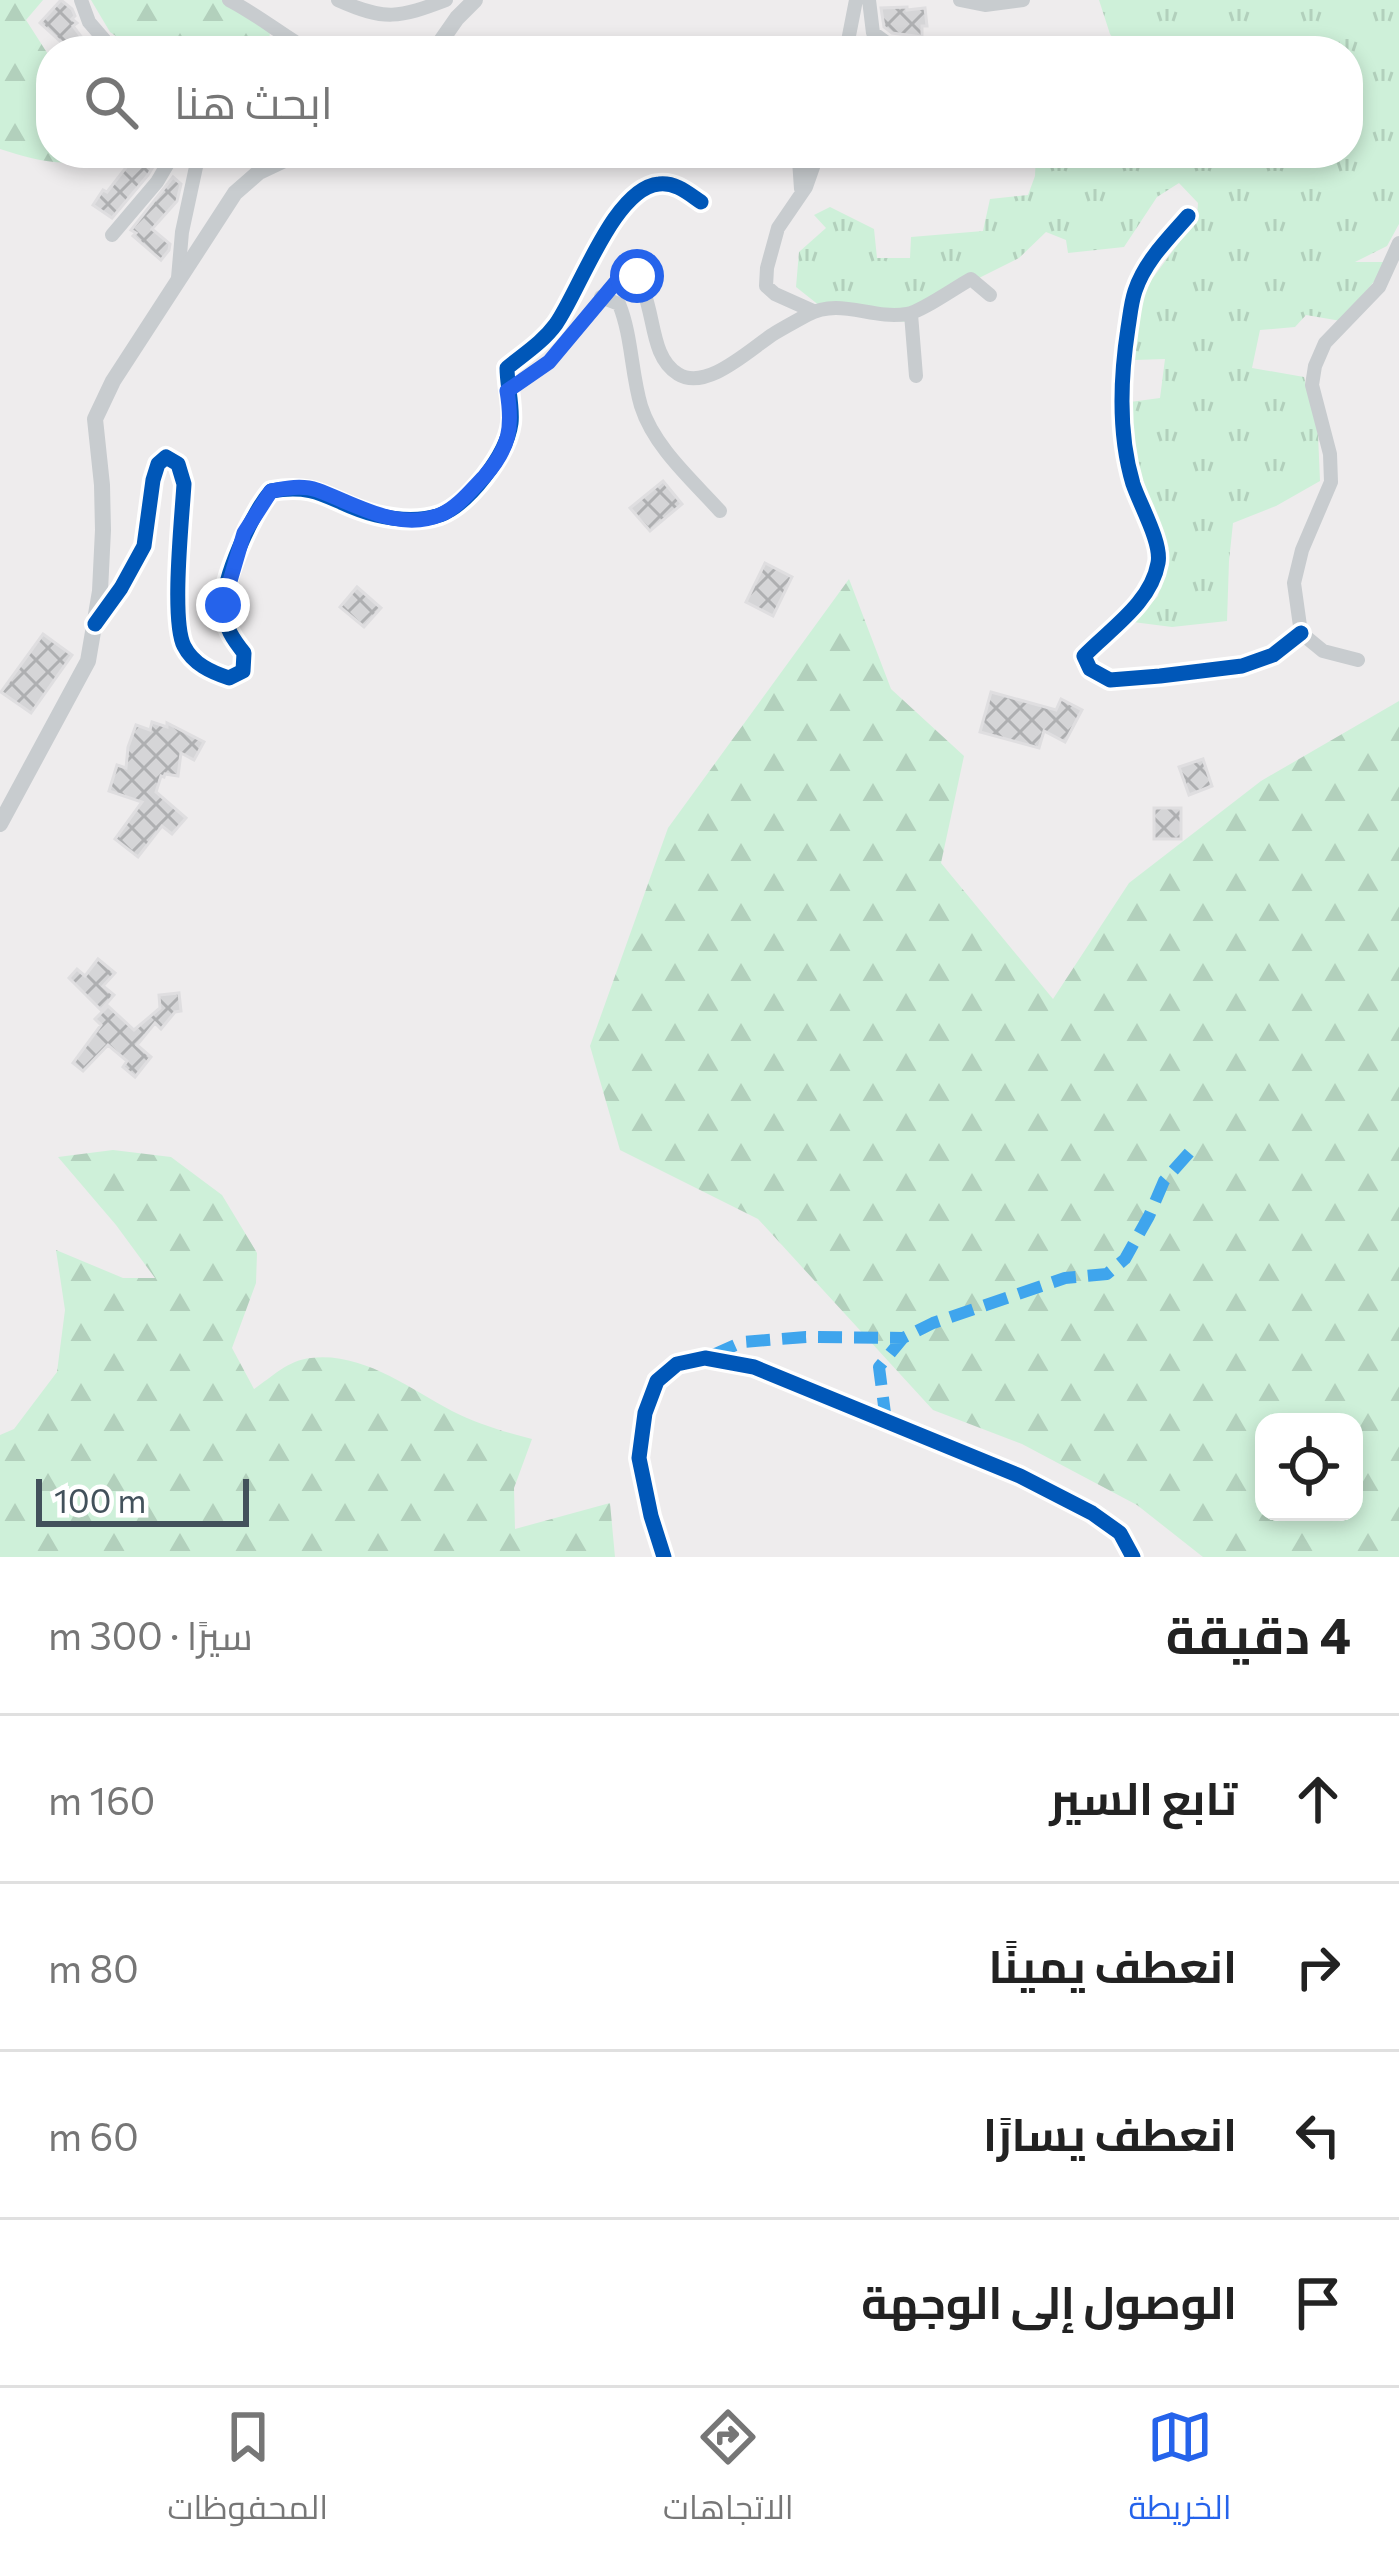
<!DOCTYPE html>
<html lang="ar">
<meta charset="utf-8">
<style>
:root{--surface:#fff;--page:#f6f6f6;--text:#222;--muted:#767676;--line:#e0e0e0;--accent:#2563eb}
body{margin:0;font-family:Commissioner,Cairo,sans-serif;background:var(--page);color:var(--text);direction:rtl}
.controls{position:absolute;right:36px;bottom:36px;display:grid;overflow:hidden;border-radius:24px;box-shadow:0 6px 18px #0003}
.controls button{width:108px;height:108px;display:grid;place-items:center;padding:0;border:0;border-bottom:3px solid var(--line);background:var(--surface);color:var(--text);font:60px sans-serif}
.scale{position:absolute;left:36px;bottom:30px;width:213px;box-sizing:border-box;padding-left:12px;border:6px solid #42515b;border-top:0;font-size:33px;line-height:42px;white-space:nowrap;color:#42515b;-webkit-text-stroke:9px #fff;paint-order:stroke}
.stop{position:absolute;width:36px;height:36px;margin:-27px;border:9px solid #2563eb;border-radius:50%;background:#fff}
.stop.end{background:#2563eb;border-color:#fff;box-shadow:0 3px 12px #0008}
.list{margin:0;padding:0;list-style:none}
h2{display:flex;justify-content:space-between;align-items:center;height:156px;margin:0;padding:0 48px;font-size:51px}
h2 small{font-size:39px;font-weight:400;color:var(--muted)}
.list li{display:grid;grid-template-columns:78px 1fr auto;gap:36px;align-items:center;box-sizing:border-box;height:168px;padding:0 48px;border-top:3px solid var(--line)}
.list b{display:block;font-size:45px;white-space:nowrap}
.list em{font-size:39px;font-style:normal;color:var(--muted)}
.icon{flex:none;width:66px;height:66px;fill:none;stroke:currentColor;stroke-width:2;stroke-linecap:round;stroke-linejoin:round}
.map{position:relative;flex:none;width:1399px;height:1557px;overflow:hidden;direction:ltr}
.search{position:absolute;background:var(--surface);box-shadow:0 6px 18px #0003;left:36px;right:36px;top:36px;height:132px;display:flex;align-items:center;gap:30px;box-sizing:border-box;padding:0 42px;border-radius:48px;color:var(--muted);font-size:45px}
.sheet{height:828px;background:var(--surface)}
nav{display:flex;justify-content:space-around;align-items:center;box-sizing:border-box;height:168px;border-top:3px solid var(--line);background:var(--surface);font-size:33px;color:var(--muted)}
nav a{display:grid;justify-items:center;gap:6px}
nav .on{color:var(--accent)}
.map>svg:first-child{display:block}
</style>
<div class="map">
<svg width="1399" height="1557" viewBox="0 0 1399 1557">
<defs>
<pattern id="grass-tufts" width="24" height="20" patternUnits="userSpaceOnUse" patternTransform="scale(3)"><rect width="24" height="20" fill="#cef0d9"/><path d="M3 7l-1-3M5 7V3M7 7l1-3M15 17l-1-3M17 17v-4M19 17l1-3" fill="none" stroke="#b2d0bc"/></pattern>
<pattern id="forest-firs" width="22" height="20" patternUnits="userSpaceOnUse" patternTransform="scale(3)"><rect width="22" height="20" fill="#cef0d9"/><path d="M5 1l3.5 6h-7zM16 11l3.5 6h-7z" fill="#b2d0bc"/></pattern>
<pattern id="building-cross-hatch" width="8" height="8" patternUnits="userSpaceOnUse" patternTransform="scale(3)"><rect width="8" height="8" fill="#d5d5d7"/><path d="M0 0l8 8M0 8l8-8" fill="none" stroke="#aeafb1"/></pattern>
</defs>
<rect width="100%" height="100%" fill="#eeeced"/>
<path fill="url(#grass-tufts)" d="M1099 0H1399V224L1387 246 1355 262H1384L1377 278 1341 321 1306 315 1295 327 1260 330 1252 368 1304 377 1318 434 1320 481 1276 506 1233 523 1229 561 1227 621 1172 627 1133 622 1158 596 1167 553 1140 478 1130 402 1160 398 1165 359 1135 360 1134 335 1144 290 1197 218 1198 203 1179 183 1157 197 1124 247 1068 253 1066 240 1046 232 1019 258 963 286 906 322 865 318 825 310 796 287 799 252 826 228 814 215 830 207 874 229 877 258H910L911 237 983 231 990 199 1028 195 1035 176 1036 153H1060L1064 162 1105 157 1109 153H1348V51H1122L1110 34Z"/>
<path fill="url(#forest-firs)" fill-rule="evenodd" d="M0 0H43L26 20 51 59V153H97L96 157C63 169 32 159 0 149Z
M91 0H225L270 32 268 51H137L110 32Z
M849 579 891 689 964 756 941 863 1053 999 1129 883 1261 781 1399 701V1557H1203L1137 1505 1022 1444 933 1410 758 1219 620 1150 590 1046 668 828ZM1354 1422V1512H1264V1422Z
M113 1150 171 1157 222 1195 257 1253 256 1283 232 1348 254 1389C272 1377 288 1360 311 1358 363 1352 408 1388 452 1411 478 1424 504 1432 532 1439L514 1488 515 1529 610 1503 615 1557H0V1435L14 1429 57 1372 65 1310 56 1250 123 1278H155L116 1225 58 1157Z"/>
<path fill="url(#building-cross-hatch)" stroke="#dfdee0" stroke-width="3" d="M61 0 72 9 75 16 72 19 77 23 73 26 92 51H52L62 43 40 23Z
M907 7V10L925 8 927 26H922V37L892 33 884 27 881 8Z
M125 153H152L159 157 148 175 112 218 93 205 103 190 107 192 128 165 120 160Z
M173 177 181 184 177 201 152 229 170 244 169 250 161 260 133 236 136 233 131 230Z
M663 481 682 504 650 531 630 508Z
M765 563 792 577 773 616 746 602Z
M357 587 381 608 364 627 340 607Z
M43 634 72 655 31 713 1 692Z
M991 692 1056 710 1061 699 1082 710 1065 742 1044 731 1039 748 980 732Z
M152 722 167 727V723L204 742 194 760 181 753 178 776 165 774 164 777 161 776 156 792 186 818 172 834 162 826 138 857 115 839 142 802 109 791 117 765 126 768 128 747 136 725 150 730Z
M1203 759 1212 786 1189 795 1179 767Z
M1154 808H1181V839H1154Z
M98 959 115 973 103 986 114 995 101 1010 69 978 77 969 85 976Z
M179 993 181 1011 175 1012 161 1029 155 1023 137 1045 151 1057 135 1077 123 1067 127 1061 108 1045 83 1071 73 1063 101 1025 95 1019 108 1006 134 1030 160 1008 159 995Z"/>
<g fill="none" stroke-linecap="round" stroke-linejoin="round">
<path stroke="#c8cccf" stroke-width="14" d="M81 0 89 22 114 51
M229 0C258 15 282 35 310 51
M338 0C385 21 399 18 446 0
M869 0 873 33 888 44 946 51
M960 0 985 5 1023 0
M846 51 856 0
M1104 51 1121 49
M795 153 799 160 801 189
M1188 216C1168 239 1145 261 1135 291 1131 303 1130 316 1128 328 1120 380 1118 434 1133 484 1140 505 1162 543 1158 563 1151 603 1110 629 1084 656L1090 669 1110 680 1160 676 1242 666 1273 655 1301 633
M112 235 157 182 174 153
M178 278 182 232 199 153
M601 297 619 304C632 336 631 372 641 406 654 447 692 480 720 511
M813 311 775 294 766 286 767 268 778 228 806 187 818 153
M911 314 916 376
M507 391 549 362 626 270C660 289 643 353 678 374 707 392 751 348 775 333 785 327 796 321 807 315 841 297 871 320 907 314 921 312 956 287 971 279L990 295
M95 624 121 588 144 546 153 480 158 464 166 457 178 464 184 484C182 518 171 620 184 646 193 664 211 672 229 678L243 671 244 653C233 639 225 628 224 609 221 580 252 514 271 491 322 482 331 504 376 515 397 520 419 522 440 515 469 504 507 454 511 423 513 407 507 385 507 368 524 354 543 342 556 324 580 290 614 188 659 184 676 182 689 194 701 202
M1358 660 1323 651 1301 633 1294 583 1302 550 1331 482 1330 454 1312 385 1315 366 1325 343 1379 287 1399 243
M664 1557 651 1516 639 1458 645 1413 657 1381 677 1364 705 1358 754 1367 1020 1476 1092 1513 1120 1533 1133 1557"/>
<path stroke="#c8cccf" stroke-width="16" d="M434 51 457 18 475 0
M0 824 88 661 100 591 103 530 102 485 95 419 113 381 235 193 259 172 299 153"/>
<path stroke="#3fa5ed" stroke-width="12" stroke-dasharray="24 12" stroke-linecap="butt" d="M713 1355 742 1342 806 1337 903 1338
M886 1421 879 1367 903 1338 933 1323 1065 1278 1107 1274 1125 1259 1149 1216 1164 1181 1196 1145"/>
<defs>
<path id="cycleway" d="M1188 216C1168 239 1145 261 1135 291 1131 303 1130 316 1128 328 1120 380 1118 434 1133 484 1140 505 1162 543 1158 563 1151 603 1110 629 1084 656L1090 669 1110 680 1160 676 1242 666 1273 655 1301 633
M95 624 121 588 144 546 153 480 158 464 166 457 178 464 184 484C182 518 171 620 184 646 193 664 211 672 229 678L243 671 244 653C233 639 225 628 224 609 221 580 252 514 271 491 322 482 331 504 376 515 397 520 419 522 440 515 469 504 507 454 511 423 513 407 507 385 507 368 524 354 543 342 556 324 580 290 614 188 659 184 676 182 689 194 701 202
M664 1557 651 1516 639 1458 645 1413 657 1381 677 1364 705 1358 754 1367 1020 1476 1092 1513 1120 1533 1133 1557"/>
</defs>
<use href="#cycleway" stroke="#fff" stroke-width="22"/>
<use href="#cycleway" stroke="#0057b8" stroke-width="15"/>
</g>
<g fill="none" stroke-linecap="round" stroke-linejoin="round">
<path stroke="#2563eb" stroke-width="15" d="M223 605 244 533 271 491C286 488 302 485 317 490 356 504 399 533 442 514 458 507 472 489 484 477 510 448 513 427 507 391L549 362 626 270 637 276"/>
</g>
</svg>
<div class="controls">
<button><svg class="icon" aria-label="locate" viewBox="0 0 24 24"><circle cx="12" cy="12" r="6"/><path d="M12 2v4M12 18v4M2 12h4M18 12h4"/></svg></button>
</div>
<div class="scale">100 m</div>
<div class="stop" style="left:637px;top:276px"></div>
<div class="stop end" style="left:223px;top:605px"></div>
<div class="search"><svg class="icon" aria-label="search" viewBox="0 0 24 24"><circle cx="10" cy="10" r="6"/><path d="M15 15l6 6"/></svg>ابحث هنا</div>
</div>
<section class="sheet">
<h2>4 دقيقة<small>سيرًا · 300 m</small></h2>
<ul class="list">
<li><svg class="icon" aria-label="ahead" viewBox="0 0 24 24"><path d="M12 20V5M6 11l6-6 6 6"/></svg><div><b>تابع السير</b></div><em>160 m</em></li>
<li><svg class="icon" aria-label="right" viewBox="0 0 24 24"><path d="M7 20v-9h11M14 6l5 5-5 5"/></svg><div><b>انعطف يمينًا</b></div><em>80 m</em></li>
<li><svg class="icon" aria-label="left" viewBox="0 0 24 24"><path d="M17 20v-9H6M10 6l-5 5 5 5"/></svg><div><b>انعطف يسارًا</b></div><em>60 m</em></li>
<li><svg class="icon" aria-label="arrive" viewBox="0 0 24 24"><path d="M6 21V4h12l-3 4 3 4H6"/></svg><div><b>الوصول إلى الوجهة</b></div></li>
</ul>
</section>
<nav>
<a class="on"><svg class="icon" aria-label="map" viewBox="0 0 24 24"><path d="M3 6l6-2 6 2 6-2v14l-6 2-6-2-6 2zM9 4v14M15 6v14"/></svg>الخريطة</a>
<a><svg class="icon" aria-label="directions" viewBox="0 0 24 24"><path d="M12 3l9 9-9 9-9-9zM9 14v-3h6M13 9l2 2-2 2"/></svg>الاتجاهات</a>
<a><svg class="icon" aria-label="saved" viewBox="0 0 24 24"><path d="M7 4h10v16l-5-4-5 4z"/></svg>المحفوظات</a>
</nav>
